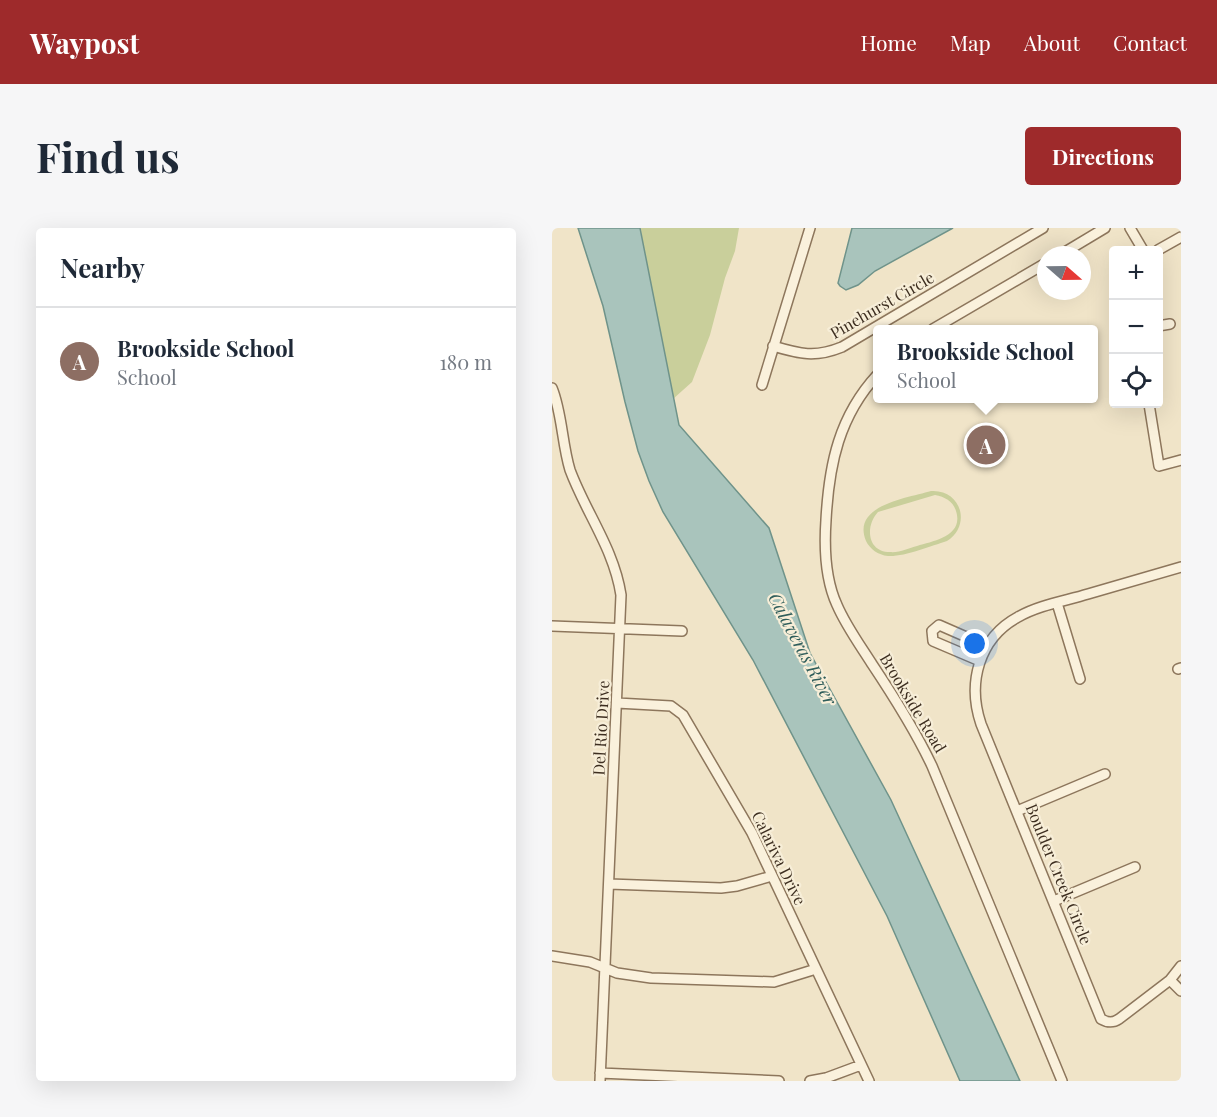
<!DOCTYPE html>
<meta charset="utf-8">
<style>
:root{--surface:#fff;--page:#f6f6f7;--text:#1f2937;--muted:#747a83;--line:#e0e1e3;--accent:#9e2a2b}
body{margin:0;font-family:"Playfair Display",serif;background:var(--page);color:var(--text)}
.controls{position:absolute;right:18px;top:18px;display:grid;overflow:hidden;border-radius:6px;box-shadow:0 6px 24px #0002}
.controls button{width:54px;height:54px;display:grid;place-items:center;padding:0;border:0;border-bottom:2px solid var(--line);background:var(--surface);color:var(--text);font:30px sans-serif}
.compass{position:absolute;left:485px;top:18px;width:54px;height:54px;border-radius:50%;background:var(--surface);box-shadow:0 6px 24px #0002;rotate:110deg}
.you{position:absolute;left:423px;top:416px;width:21px;height:21px;margin:-15px;border:4px solid #fff;border-radius:50%;background:#1a73e8;box-shadow:0 0 0 9px #1a73e833}
.badge{display:grid;place-items:center;width:39px;height:39px;border-radius:50%;background:var(--accent);color:#fff;font-size:20px;font-weight:700}
.pin{position:absolute;translate:-50% -50%;border:3px solid #fff;box-shadow:0 2px 6px #0006}
.popup{position:absolute;left:321px;top:97px;width:225px;height:78px;box-sizing:border-box;display:grid;place-content:center;border-radius:6px;background:var(--surface);filter:drop-shadow(0 2px 4px #0005);font-size:20px;white-space:nowrap;color:var(--muted)}
.popup b{font-size:22px;color:var(--text)}
.popup::after{content:'';position:absolute;left:50%;top:100%;margin-left:-12px;border:12px solid transparent;border-top-color:var(--surface)}
.list{margin:0;padding:0;list-style:none}
h2{display:flex;justify-content:space-between;align-items:center;height:78px;margin:0;padding:0 24px;font-size:26px}
h2 small{font-size:20px;font-weight:400;color:var(--muted)}
.list li{display:grid;grid-template-columns:39px 1fr auto;gap:18px;align-items:center;box-sizing:border-box;height:108px;padding:0 24px;border-top:2px solid var(--line)}
.list b{display:block;font-size:22px;white-space:nowrap}
.list p{margin:0;font-size:20px;white-space:nowrap;color:var(--muted)}
.list em{font-size:20px;font-style:normal;color:var(--muted)}
.icon{flex:none;width:33px;height:33px;fill:none;stroke:currentColor;stroke-width:2;stroke-linecap:round;stroke-linejoin:round}
.map{position:relative;flex:none;width:629px;height:853px;overflow:hidden;border-radius:6px}
header{display:flex;align-items:center;gap:36px;box-sizing:border-box;height:84px;padding:0 30px;background:var(--accent);color:#fff}
header strong{font-size:28px}
nav{display:flex;gap:33px;margin-inline-start:auto;font-size:21px}
.intro{display:flex;align-items:center;justify-content:space-between;box-sizing:border-box;height:144px;padding:0 36px}
h1{margin:0;font-size:42px}
.button{padding:15px 27px;border-radius:6px;background:var(--accent);color:#fff;font-size:21px;font-weight:700}
main{display:flex;gap:36px;padding:0 36px}
aside{flex:1;background:var(--surface);border-radius:6px;box-shadow:0 6px 24px #0002}
.map>svg:first-child{display:block}
</style>
<header>
<strong>Waypost</strong>
<nav><a>Home</a><a>Map</a><a>About</a><a>Contact</a></nav>
</header>
<div class="intro"><h1>Find us</h1><a class="button">Directions</a></div>
<main>
<aside>
<h2>Nearby<small></small></h2>
<ul class="list">
<li><span class="badge" style="background:#8d6e63">A</span><div><b>Brookside School</b><p>School</p></div><em>180 m</em></li>
</ul>
</aside>
<div class="map">
<svg width="629" height="853" viewBox="0 0 629 853">
<rect width="100%" height="100%" fill="#f0e4c8"/>
<path fill="#c9cf9b" fill-rule="evenodd" d="M89 0H187L183 23 173 50 158 107 140 154 121 171 91 33Z
M379 263C409 261 420 297 395 313 379 318 352 329 336 328 326 327 318 321 314 313 299 277 356 270 379 263ZM383 267C393 269 401 273 404 283 412 308 382 313 365 318 357 320 347 325 338 324 315 324 313 298 326 284Z"/>
<path fill="#a9c4bc" stroke="#6f938a" stroke-width="1.5" d="M26 0H88L127 197 217 300 258 425 339 572 468 853H408L335 688 201 432 111 284 97 253 86 223 73 174 51 78Z
M300 0H401L323 43 306 57 294 62 288 58 286 55Z"/>
<g fill="none" stroke-linecap="round" stroke-linejoin="round">
<defs>
<path id="minor" d="M578 0 591 22
M606 22 629 9
M508 27 553 0
M606 98 618 96
M381 101 494 35
M221 118C248 126 263 130 290 119L491 0
M326 146C287 188 277 236 274 292 272 321 273 351 285 377 294 398 308 417 320 436 342 469 363 502 380 538L510 853
M210 157 258 0
M0 160C10 184 10 216 18 242 34 285 62 321 69 367L48 853
M597 176 607 238 629 232
M629 339C598 348 567 357 536 366 513 373 487 377 466 389 427 410 415 455 429 496L549 791C556 795 561 795 567 791L618 752 629 738
M505 375 528 451
M0 398 130 403
M428 433 381 413 380 403 387 397 435 418
M626 441 629 440
M65 475 119 478 131 487 200 605 317 853
M465 583 553 546
M57 656 169 660 185 658 220 648
M502 673 583 639
M0 728 38 734 65 745 99 750 222 754 264 741
M618 752 629 763
M48 845 227 853
M258 853 274 850 309 837"/>
</defs>
<use href="#minor" stroke="#8d765c" stroke-width="12"/>
<use href="#minor" stroke="#faf1dc" stroke-width="9"/>
</g>
<g text-anchor="middle" stroke-width="4.5" stroke-linejoin="round" paint-order="stroke">
<g font-size="16" fill="#3d2e20" stroke="#f7eed8">
<text transform="translate(330 77) rotate(-30)" y="6">Pinehurst Circle</text>
<text transform="translate(361 475) rotate(59)" y="6">Brookside Road</text>
<text transform="translate(49 500) rotate(-87)" y="6">Del Rio Drive</text>
<text transform="translate(227 630) rotate(64)" y="6">Calariva Drive</text>
<text transform="translate(507 646) rotate(68)" y="6">Boulder Creek Circle</text>
</g>
<g font-size="18" font-style="italic" fill="#2f5d5a" stroke="#f7eed8">
<text transform="translate(250 421) rotate(62)" y="6">Calaveras River</text>
</g>
</g>
</svg>
<div class="controls">
<button>+</button>
<button>−</button>
<button><svg class="icon" aria-label="locate" viewBox="0 0 24 24"><circle cx="12" cy="12" r="6"/><path d="M12 2v4M12 18v4M2 12h4M18 12h4"/></svg></button>
</div>
<svg class="compass" viewBox="-18 -18 36 36"><path d="M0-13l5 13h-10z" fill="#e53935"/><path d="M0 13l5-13h-10z" fill="#747a83"/></svg>
<div class="you"></div>
<div class="pin badge" style="left:434px;top:217px;background:#8d6e63">A</div>
<div class="popup"><b>Brookside School</b>School</div>
</div>
</main>
